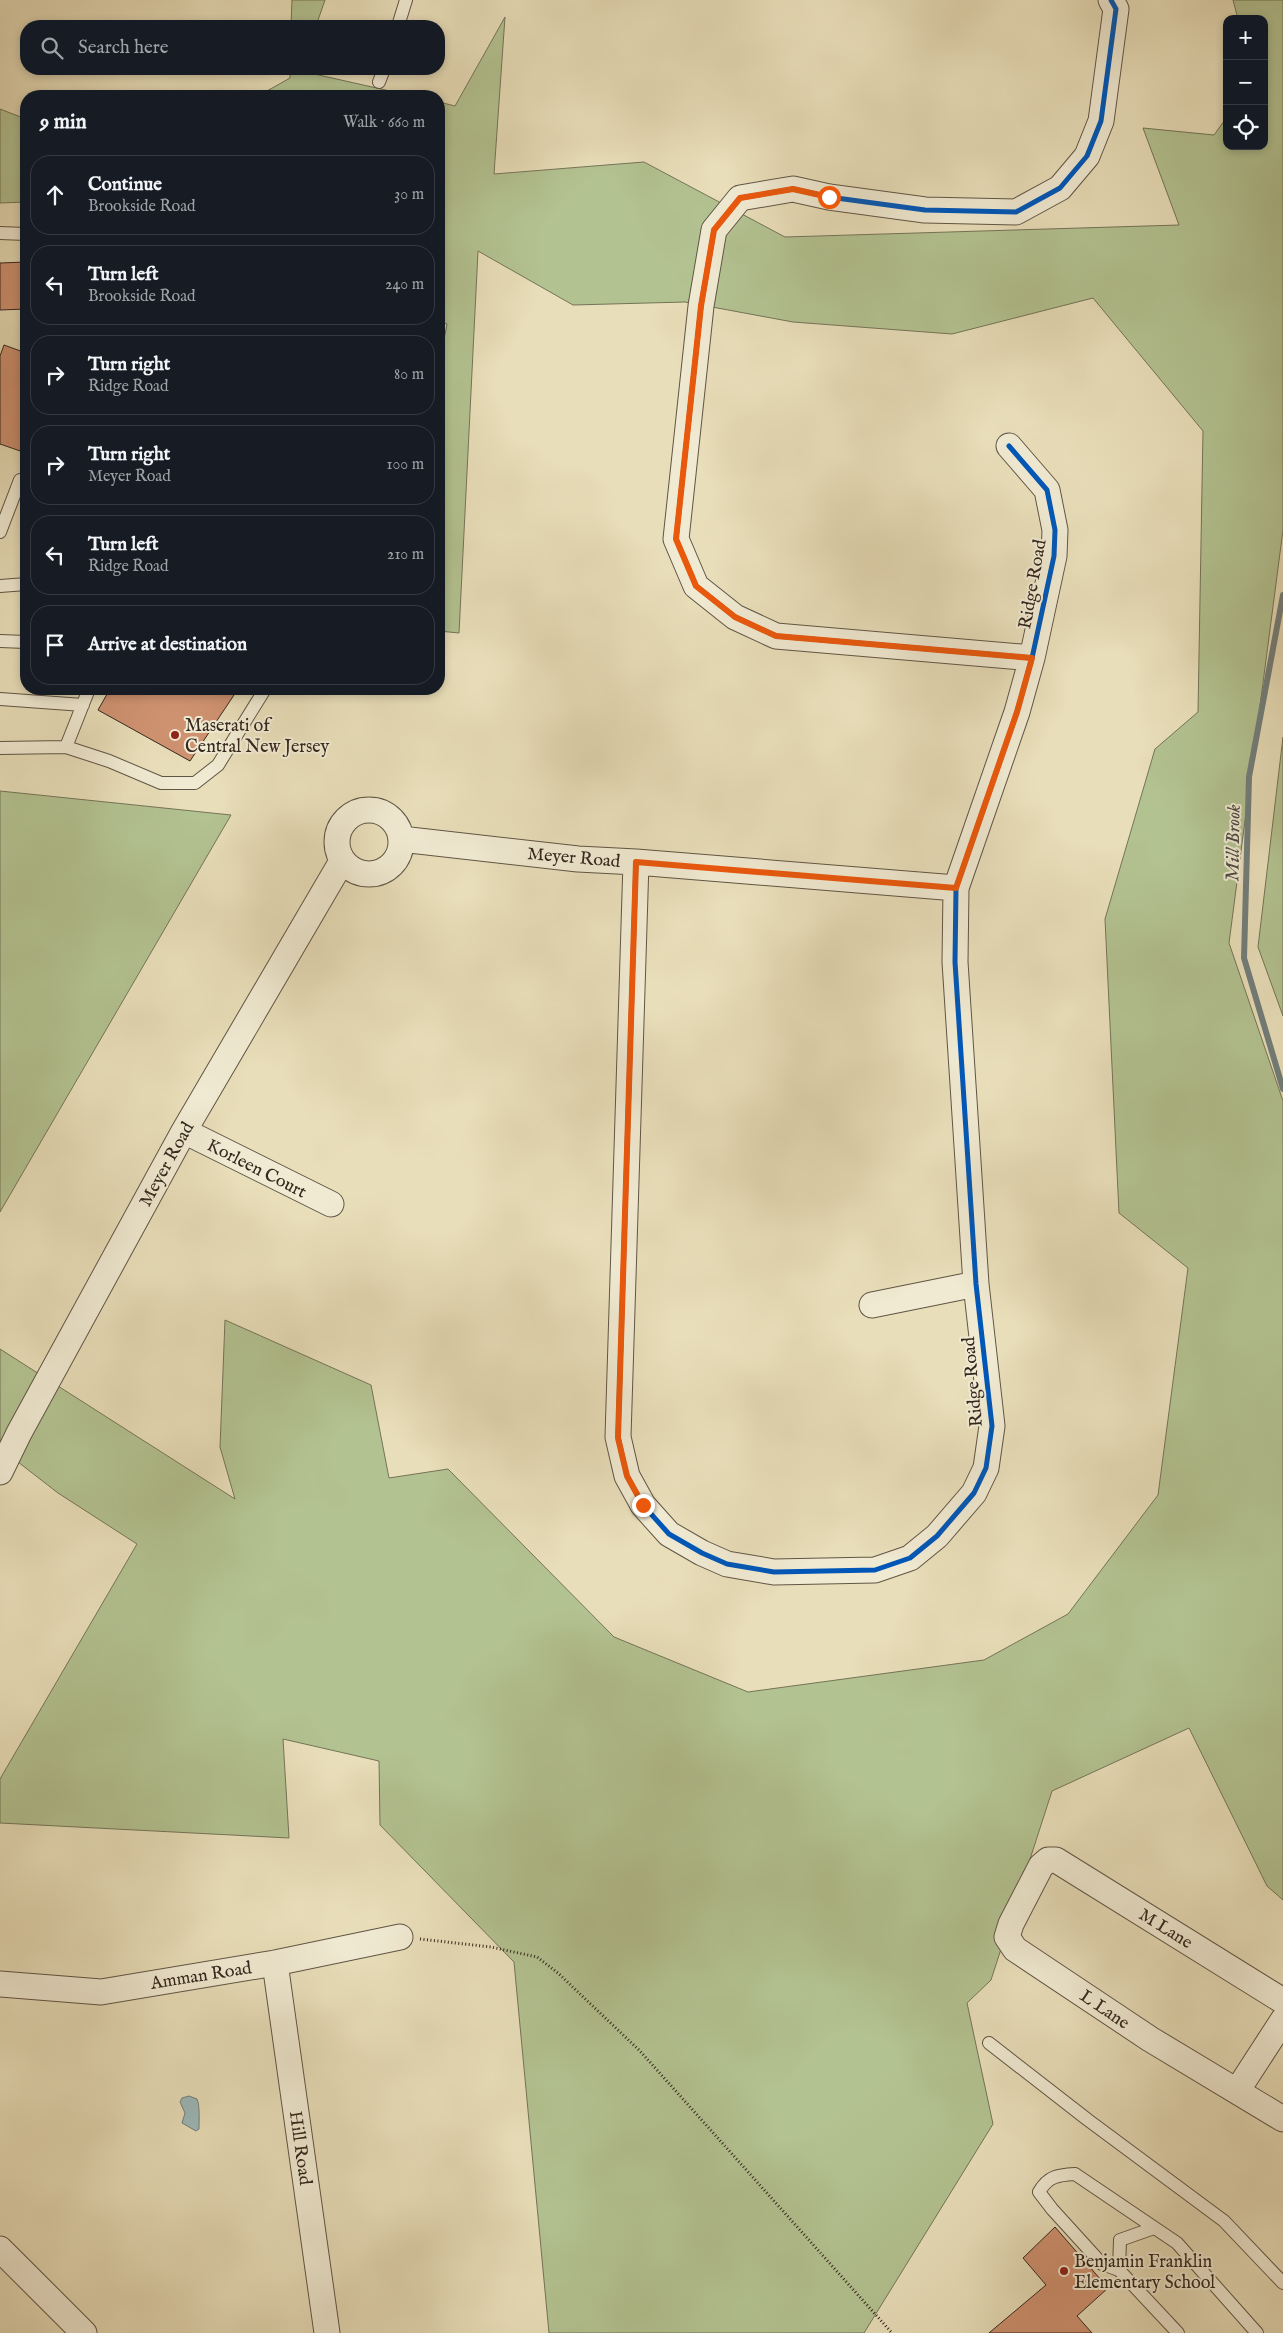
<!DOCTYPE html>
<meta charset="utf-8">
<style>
:root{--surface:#171b24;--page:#20242c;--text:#f1f3f6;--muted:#9ea1a6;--line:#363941}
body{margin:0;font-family:"IM FELL English",serif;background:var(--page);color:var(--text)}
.controls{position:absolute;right:15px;top:15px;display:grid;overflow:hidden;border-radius:10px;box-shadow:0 2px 8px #0003}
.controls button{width:45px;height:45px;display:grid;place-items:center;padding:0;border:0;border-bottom:1px solid var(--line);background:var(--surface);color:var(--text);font:25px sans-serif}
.stop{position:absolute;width:15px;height:15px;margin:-11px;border:4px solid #ea580c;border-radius:50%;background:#fff}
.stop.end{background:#ea580c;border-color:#fff;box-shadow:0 1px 5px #0008}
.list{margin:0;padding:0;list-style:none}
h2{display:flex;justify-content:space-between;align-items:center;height:65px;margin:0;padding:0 20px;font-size:21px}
h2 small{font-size:16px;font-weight:400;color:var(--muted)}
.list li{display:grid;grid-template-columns:32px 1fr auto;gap:15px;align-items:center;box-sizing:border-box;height:80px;margin:0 10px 10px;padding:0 10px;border:1px solid var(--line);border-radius:20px}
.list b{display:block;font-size:19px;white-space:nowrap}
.list p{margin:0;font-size:16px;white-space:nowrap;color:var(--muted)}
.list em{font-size:16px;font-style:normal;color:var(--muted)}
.icon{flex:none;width:28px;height:28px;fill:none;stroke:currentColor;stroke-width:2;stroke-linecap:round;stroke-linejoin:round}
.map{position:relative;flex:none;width:1283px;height:2333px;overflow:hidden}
.search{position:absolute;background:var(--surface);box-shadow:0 2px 8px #0003;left:20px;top:20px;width:425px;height:55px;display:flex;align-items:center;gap:12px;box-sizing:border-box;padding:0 18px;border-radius:20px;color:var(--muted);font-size:19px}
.panel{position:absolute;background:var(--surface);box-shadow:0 2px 8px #0003;left:20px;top:90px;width:425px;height:605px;border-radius:20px}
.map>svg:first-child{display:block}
</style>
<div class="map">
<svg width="1283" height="2333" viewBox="0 0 1283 2333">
<rect width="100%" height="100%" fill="#e8deb9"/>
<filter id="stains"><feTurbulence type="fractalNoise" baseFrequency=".004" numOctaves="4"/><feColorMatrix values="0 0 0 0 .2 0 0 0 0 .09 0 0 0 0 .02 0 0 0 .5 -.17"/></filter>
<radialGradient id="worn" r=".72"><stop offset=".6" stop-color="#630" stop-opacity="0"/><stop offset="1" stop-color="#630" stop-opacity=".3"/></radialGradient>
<path fill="#b3c291" stroke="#747458" d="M292 0H325L316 26H291Z
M1233 0H1283V530L1229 943 1283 1101V1900L1267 1886 1189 1728 1052 1791 991 1980 967 2003 993 2124 864 2333H549L514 1962 380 1825 379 1761 283 1739 289 1838 0 1823V1779L137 1544 58 1493 0 1448V1349L235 1499 220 1447 225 1320 371 1385 389 1478 448 1469 614 1637 748 1692 984 1660 1068 1614 1158 1495 1188 1268 1119 1213 1105 919 1155 749 1198 712 1203 431 1093 298 952 334 793 322 685 302 573 305 478 251 459 633 439 631V365L447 324 439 322V102L455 106 505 17 494 174 644 162 785 237 1179 225 1143 128 1214 135 1227 117V146H1264V19H1238Z
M290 69H302L301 71 412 96H258L290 78Z
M0 109 26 119V202L0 203Z
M1283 737V1016L1258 947Z
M0 791 231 815 0 1212Z"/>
<path fill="#9cb9ba" stroke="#727f7c" d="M189 2096 197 2099C200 2105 199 2122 199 2129L196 2131 182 2123 185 2113 180 2102 182 2098Z"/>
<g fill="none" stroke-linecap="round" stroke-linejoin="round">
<path stroke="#727f7c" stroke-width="6" d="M1283 595 1249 777 1244 958 1283 1089"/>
</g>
<path fill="#cf9271" stroke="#34271e" d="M26 262V309L0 310V263Z
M4 345 26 353V453L0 444V356Z
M110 689H238L190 761 98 710Z
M1055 2227 1108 2288 1077 2316 1092 2333H989L1046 2285 1023 2258Z"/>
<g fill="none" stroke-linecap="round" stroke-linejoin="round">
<defs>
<path id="service" d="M398 26 406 0
M379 82 384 69
M0 233 26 234
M0 532 20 480 26 482
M0 586 26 584
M0 641 26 642
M0 699 83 705
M66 747 109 761 161 783H195L218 765 265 689
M0 748 66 747 89 689
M989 2043 1088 2120 1224 2221 1283 2283
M1154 2228 1120 2240 1119 2270 1178 2333
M1119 2270 1102 2264 1052 2209 1039 2192C1048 2176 1058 2175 1075 2174L1177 2243 1257 2333"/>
<path id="minor" d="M1032 658 776 636 735 617 696 586 676 539 701 306 714 230 740 198 793 189 829 197 925 210 1016 212 1060 188 1087 156 1101 121 1116 9 1111 0
M337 842a32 32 0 1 1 64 0a32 32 0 1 1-64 0Z
M401 839 578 859 636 862 956 888
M636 862 618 1437 627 1476 643 1505 669 1534 702 1553 727 1564 774 1572 875 1570 910 1558 937 1536 974 1493 986 1468 992 1426 976 1284 955 962 956 888 1017 712 1032 658 1054 556 1055 530 1047 490 1009 446
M184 1131 331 1204
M872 1305 976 1284
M0 1472 19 1433 184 1131 342 861
M275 1963 327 2333
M0 1984 101 1992 275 1963 400 1937
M1283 2001 1056 1860H1048L1041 1866 1011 1924 1007 1937 1015 1949 1150 2039 1283 2119
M1237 2091 1283 2020
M0 2249 84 2333"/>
</defs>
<use href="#service" stroke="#615545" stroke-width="14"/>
<use href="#minor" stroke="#615545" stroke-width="27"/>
<path stroke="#34271e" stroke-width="3" stroke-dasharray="1 2.5" stroke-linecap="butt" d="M420 1939 491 1947 537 1957 558 1973 640 2051 892 2333"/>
<use href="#service" stroke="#f0ead2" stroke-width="12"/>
<use href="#minor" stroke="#f0ead2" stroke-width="25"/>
<defs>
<path id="cycleway" d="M1032 658 776 636 735 617 696 586 676 539 701 306 714 230 740 198 793 189 829 197 925 210 1016 212 1060 188 1087 156 1101 121 1116 9 1111 0
M636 862 618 1437 627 1476 643 1505 669 1534 702 1553 727 1564 774 1572 875 1570 910 1558 937 1536 974 1493 986 1468 992 1426 976 1284 955 962 956 888 1017 712 1032 658 1054 556 1055 530 1047 490 1009 446"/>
</defs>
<use href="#cycleway" stroke="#f0ead2" stroke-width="8"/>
<use href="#cycleway" stroke="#0057b8" stroke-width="5"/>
</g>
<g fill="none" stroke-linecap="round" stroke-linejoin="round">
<path stroke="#ea580c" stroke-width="6" d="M643 1505 627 1476 618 1438 636 862 956 888 1017 712 1032 658 776 636 735 617 696 586 676 539 701 306 714 230 740 198 793 189 829 197"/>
</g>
<g fill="#8f2418" stroke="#f0ead2" stroke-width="2">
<circle cx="175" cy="735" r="5"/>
<circle cx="1064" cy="2271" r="5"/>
</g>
<g text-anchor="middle" stroke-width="4" stroke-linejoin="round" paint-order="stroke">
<g font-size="18" fill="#34271e" stroke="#f0ead2">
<text transform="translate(1032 584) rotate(-80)" y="6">Ridge Road</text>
<text transform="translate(574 857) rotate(5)" y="6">Meyer Road</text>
<text transform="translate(166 1164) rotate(-61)" y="6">Meyer Road</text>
<text transform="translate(257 1168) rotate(27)" y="6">Korleen Court</text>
<text transform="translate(972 1382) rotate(-95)" y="6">Ridge Road</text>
<text transform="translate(1166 1928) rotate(32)" y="6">M Lane</text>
<text transform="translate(201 1975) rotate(-9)" y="6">Amman Road</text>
<text transform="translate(1105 2009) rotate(34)" y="6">L Lane</text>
<text transform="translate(301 2148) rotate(82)" y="6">Hill Road</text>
</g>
<g font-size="18" fill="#34271e" stroke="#f0ead2" text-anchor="start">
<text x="185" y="731">Maserati of<tspan x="185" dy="21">Central New Jersey</tspan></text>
<text x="1074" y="2267">Benjamin Franklin<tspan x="1074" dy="21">Elementary School</tspan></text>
</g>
<g font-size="19" font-style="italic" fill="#4e4c45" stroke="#f0ead2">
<text transform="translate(1232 843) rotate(-89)" y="7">Mill Brook</text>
</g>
</g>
<rect width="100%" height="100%" filter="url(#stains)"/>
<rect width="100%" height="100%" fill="url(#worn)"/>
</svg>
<div class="controls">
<button>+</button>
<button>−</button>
<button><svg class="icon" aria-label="locate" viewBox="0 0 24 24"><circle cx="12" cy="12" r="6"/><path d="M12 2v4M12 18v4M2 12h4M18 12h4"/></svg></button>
</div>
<div class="stop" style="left:829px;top:197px"></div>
<div class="stop end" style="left:643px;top:1505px"></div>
<div class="search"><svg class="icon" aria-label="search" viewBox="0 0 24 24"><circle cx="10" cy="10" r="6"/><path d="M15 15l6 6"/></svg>Search here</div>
<section class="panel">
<h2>9 min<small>Walk · 660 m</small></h2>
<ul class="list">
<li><svg class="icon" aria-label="ahead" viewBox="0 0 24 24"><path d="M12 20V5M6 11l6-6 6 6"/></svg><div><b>Continue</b><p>Brookside Road</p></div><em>30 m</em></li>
<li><svg class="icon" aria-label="left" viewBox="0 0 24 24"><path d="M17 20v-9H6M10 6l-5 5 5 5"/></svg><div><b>Turn left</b><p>Brookside Road</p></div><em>240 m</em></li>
<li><svg class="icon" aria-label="right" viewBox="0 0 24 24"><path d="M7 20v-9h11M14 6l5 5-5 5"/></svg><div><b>Turn right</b><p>Ridge Road</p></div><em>80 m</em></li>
<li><svg class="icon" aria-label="right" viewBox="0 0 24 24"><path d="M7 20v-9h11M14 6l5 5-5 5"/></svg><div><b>Turn right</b><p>Meyer Road</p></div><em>100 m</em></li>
<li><svg class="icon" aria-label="left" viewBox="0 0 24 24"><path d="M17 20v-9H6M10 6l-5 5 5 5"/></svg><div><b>Turn left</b><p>Ridge Road</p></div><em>210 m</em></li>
<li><svg class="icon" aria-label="arrive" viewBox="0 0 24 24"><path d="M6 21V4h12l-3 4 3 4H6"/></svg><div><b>Arrive at destination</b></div></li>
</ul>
</section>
</div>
